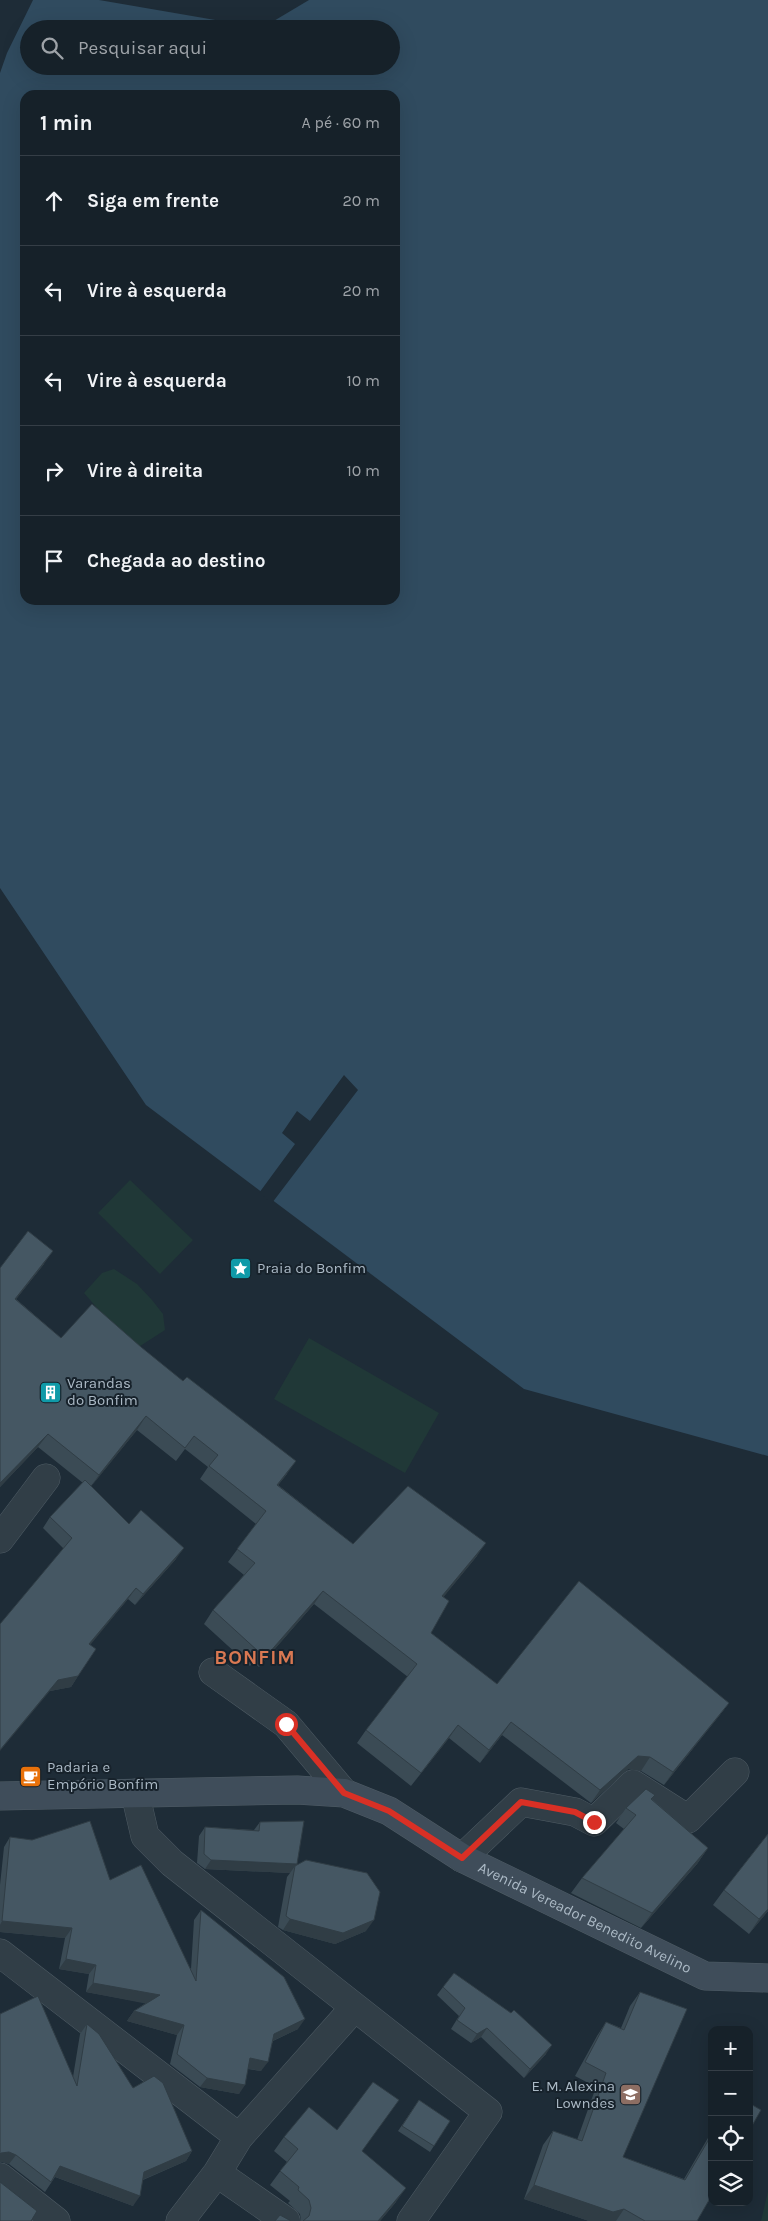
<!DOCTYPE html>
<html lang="pt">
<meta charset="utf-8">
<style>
:root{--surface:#162129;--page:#1f2931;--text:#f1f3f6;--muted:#9ea3a8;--line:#353e46}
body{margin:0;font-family:Karla,sans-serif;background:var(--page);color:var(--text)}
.controls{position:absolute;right:15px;bottom:15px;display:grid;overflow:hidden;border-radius:10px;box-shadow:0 5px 20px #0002}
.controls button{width:45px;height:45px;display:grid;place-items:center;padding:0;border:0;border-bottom:1px solid var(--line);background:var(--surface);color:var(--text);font:25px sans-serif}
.stop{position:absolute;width:15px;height:15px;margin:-11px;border:4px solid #d93025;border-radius:50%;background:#fff}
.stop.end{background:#d93025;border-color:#fff;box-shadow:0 1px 5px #0008}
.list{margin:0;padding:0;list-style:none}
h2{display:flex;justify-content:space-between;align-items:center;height:65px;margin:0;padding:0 20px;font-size:21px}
h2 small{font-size:16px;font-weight:400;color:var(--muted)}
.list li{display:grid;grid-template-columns:32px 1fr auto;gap:15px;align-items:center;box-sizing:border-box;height:90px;padding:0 20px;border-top:1px solid var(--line)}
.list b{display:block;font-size:19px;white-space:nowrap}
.list em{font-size:16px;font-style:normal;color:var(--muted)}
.icon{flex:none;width:28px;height:28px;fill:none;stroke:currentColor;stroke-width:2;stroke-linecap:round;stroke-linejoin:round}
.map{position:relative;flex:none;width:768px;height:2221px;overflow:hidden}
.search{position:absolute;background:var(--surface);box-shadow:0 5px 20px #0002;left:20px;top:20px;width:380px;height:55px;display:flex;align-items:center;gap:12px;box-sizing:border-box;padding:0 18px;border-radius:28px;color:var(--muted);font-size:19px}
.panel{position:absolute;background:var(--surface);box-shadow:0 5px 20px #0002;left:20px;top:90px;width:380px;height:515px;border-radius:15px}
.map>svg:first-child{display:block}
</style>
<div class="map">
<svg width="768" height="2221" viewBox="0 0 768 2221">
<rect width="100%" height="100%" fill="#1e2c37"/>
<path fill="#203837" d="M130 1180 193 1240 160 1274 98 1213Z
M114 1269 137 1284 152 1300 163 1314 165 1330 134 1350 84 1293 102 1273Z
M309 1338 439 1413 405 1473 274 1399Z
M768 2191V2221H761Z"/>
<path fill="#304b5f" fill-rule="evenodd" d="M33 0H99L262 28 309 0H768V1456L524 1389 146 1105 0 888V73L7 53ZM29 29H391V66H29ZM25 95H395V600H25Z"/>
<path fill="#1e2c37" d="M344 1075 358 1090 272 1203 259 1193 295 1144 282 1133 297 1111 310 1121Z"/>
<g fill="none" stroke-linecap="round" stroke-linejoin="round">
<defs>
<path id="minor" d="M0 1539 46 1478
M213 1672 286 1724 344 1793
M135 1793 145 1836 172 1863 488 2112 411 2221
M462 1858 521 1802 575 1812 594 1822 633 1784 688 1819 735 1772
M0 1953 239 2137
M217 2173 286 2221
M0 2177 56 2221
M180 2221 217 2173 239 2137 354 2008"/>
<g id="secondary">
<path id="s1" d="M0 1796 297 1790 344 1793 389 1811 462 1858 705 1976 768 1978"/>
</g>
</defs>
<use href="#minor" stroke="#4f5c65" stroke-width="29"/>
<use href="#secondary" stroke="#4f5c65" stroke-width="29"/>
<use href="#minor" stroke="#313e47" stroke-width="28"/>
<use href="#secondary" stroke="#3f4d5a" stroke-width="28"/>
</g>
<path fill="#3b4b55" d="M44 1264 16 1299 61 1338 141 1347 287 1474 278 1485 353 1544 477 1556 443 1597 431 1633 497 1684 729 1703 719 1716 664 1785 641 1771 628 1769 591 1803 502 1735 480 1763 449 1738 411 1786 357 1743 366 1730 408 1677 314 1604 259 1667 253 1662 250 1666 204 1624 213 1610 244 1575 228 1562 256 1524 200 1479 208 1467 185 1449 176 1461 137 1430 91 1486 129 1524 176 1559 135 1605 128 1599 90 1644 78 1676 71 1687 50 1691 63 1548 43 1528 50 1517 83 1483 38 1447 0 1487V1268Z
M652 1799 708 1848 697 1864 641 1928 571 1893 582 1878 624 1829 616 1823 626 1808Z
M260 1822 297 1864 366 1931 335 1944 283 1930 278 1927 287 1877 290 1873 205 1869 197 1863 199 1836 205 1827 254 1830Z
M768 1834V1911L749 1934 713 1905 724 1890Z
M10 1837 110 1880 191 1969 194 1920 201 1910 298 2029 273 2041 261 2071 248 2069 239 2094 200 2087 170 2064 177 2035 127 2021 134 2011 146 2003 86 1992 89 1974 59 1969 65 1938 0 1932V1885L4 1847Z
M443 1987 546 2054 524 2078 481 2037 471 2043 451 2029 459 2016 437 1995Z
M640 1992 623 2157 684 2179 712 2131V2195L697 2221H589L524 2199 543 2145 553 2131 577 2140 596 2087 575 2076 597 2036 606 2022 621 2028 630 2006Z
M0 2014 73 2077 80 2034 87 2024 133 2088 192 2151 186 2161 143 2180 133 2206 55 2177 45 2192 9 2164 2 2162H0Z
M419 2100 450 2121 430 2152 398 2131Z
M284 2137 362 2151 396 2202 380 2221H301L300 2214 288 2203 290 2201 270 2185 287 2162 274 2151Z"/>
<path fill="#303d45" d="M53 1251 44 1264 6 1312 15 1299Z
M146 1416 137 1430 90 1488 99 1475Z
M48 1434 38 1447 0 1487V1483Z
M296 1461 287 1474 268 1498 277 1485Z
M486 1543 477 1556 433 1610 442 1596Z
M184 1548 176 1559 135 1605 143 1594Z
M136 1588 128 1599 82 1655 89 1644Z
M323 1591 314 1604 259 1667 268 1654Z
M78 1676 71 1687 50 1691 0 1751V1750L58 1680Z
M729 1703 719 1716 664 1785 673 1772Z
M511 1722 502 1735 480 1763 489 1750Z
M458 1725 449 1738 411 1786 421 1773Z
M638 1756 650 1757 641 1771 628 1769 591 1803 600 1790Z
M708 1848 697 1864 641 1928 652 1913Z
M211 1860 297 1864 295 1866 290 1873 205 1869Z
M768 1909V1911L749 1934 759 1919Z
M290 1919 374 1920 366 1931 335 1944 283 1930Z
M2 1921 72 1928 65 1938 0 1932V1925Z
M66 1959 96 1965 89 1974 59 1969Z
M93 1983 160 1995 153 2005 86 1992Z
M134 2011 184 2025 177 2035 127 2021Z
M305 2019 298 2029 268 2043 274 2034Z
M487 2028 481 2037 471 2043 477 2034Z
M552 2045 546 2054 524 2078 530 2069Z
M250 2058 268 2062 261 2071 244 2068Z
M207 2078 245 2085 239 2094 200 2087Z
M192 2151 186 2161 137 2182 144 2172Z
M9 2152 16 2155 9 2164 2 2162H0V2154L1 2153Z
M60 2166 140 2196 133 2206 53 2176Z
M534 2185 624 2209 616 2221H589L524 2199Z
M406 2188 396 2202 380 2221H378Z"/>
<path fill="#455763" stroke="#303d45" d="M28 1231 53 1251 15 1299 61 1338 92 1304 141 1347 183 1381 187 1377 296 1461 277 1485 353 1544 408 1486 486 1543 442 1596 449 1601 431 1633 497 1684 579 1581 729 1703 673 1772 650 1757 638 1756 600 1790 511 1722 489 1750 458 1725 421 1773 366 1730 417 1664 323 1591 268 1654 262 1649 259 1652 213 1610 255 1563 237 1549 266 1511 209 1466 218 1455 194 1436 185 1448 146 1416 99 1475 48 1434 0 1483V1268Z
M85 1480 129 1524 141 1510 184 1548 143 1594 136 1588 89 1644 96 1649 78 1676 58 1680 0 1750V1624L72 1538 50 1517Z
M646 1789 655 1795 651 1799 708 1848 652 1913 582 1878 636 1815 626 1808Z
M90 1821 110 1880 141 1865 196 1981 201 1910 284 1977 305 2019 274 2034 268 2062 250 2058 245 2085 207 2078 177 2054 184 2025 134 2011 160 1995 93 1983 96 1965 66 1959 72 1928 2 1921 10 1837 32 1840Z
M304 1821 297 1864 211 1860 204 1854 205 1827 259 1831 260 1822Z
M768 1834V1909L759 1919 724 1890Z
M306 1860 367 1873 380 1892 374 1920 343 1933 290 1919 286 1916 295 1866Z
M454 1973 511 2013 514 2010 552 2045 530 2069 487 2028 477 2034 457 2020 465 2008 443 1987Z
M640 1992 687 2009 623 2157 685 2180 712 2134V2195L697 2221H645L624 2209 613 2212 534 2185 553 2131 582 2141 606 2073 585 2062 606 2022 624 2030Z
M38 1996 77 2086 87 2024 99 2034 133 2088 154 2076 163 2083 192 2151 144 2172 140 2196 60 2166 51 2182 16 2155 9 2152 1 2153 0 2154V2014Z
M373 2082 399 2100 362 2151 406 2188 378 2221H303L309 2216 311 2208 309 2200 298 2190 299 2187 280 2171 298 2149 284 2137 309 2107 337 2130Z
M419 2100 450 2121 434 2146 402 2126Z
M749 2103 761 2110 749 2131Z
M0 2182 37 2211 31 2221H0Z
M280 2215 291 2221H275Z"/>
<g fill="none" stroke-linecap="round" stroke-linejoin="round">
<path stroke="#d93025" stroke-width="6" d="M286 1724 344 1793 389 1811 462 1858 521 1802 575 1812 594 1822"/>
</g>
<defs>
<symbol id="sight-square" viewBox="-11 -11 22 22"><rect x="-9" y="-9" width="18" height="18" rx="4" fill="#0f9aa8" stroke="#17222b"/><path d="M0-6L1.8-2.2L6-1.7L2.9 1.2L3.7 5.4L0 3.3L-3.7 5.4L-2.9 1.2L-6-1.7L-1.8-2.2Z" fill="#fff"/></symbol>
<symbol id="building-square" viewBox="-11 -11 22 22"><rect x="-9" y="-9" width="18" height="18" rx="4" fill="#0f9aa8" stroke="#17222b"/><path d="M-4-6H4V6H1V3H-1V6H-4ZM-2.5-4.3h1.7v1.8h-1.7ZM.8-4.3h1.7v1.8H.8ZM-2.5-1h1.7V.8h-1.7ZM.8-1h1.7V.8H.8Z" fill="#fff"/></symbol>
<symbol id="cafe-square" viewBox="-11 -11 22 22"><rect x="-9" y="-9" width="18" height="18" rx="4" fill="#e8710a" stroke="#17222b"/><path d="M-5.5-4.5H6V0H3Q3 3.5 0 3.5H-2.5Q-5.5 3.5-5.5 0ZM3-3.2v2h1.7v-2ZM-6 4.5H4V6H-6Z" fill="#fff"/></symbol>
<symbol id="school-square" viewBox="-11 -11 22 22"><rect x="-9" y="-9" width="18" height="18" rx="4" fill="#8d6e63" stroke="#17222b"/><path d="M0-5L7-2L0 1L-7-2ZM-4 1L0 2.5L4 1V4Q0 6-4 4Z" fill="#fff"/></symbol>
</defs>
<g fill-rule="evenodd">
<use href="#sight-square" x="228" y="1256" width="25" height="25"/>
<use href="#building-square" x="38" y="1380" width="25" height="25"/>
<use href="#cafe-square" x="18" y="1764" width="25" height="25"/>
<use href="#school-square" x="618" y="2082" width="25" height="25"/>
</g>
<g text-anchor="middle" stroke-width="4" stroke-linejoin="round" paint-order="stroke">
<g font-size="15" fill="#abb9c5" stroke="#17222b" text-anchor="start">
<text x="257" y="1273">Praia do Bonfim</text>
<text x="67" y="1388">Varandas<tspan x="67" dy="17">do Bonfim</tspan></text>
<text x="47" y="1772">Padaria e<tspan x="47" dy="17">Empório Bonfim</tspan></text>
<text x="615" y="2091" text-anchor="end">E. M. Alexina<tspan x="615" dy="17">Lowndes</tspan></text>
</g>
<g font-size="15" fill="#abb9c5" stroke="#17222b">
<text dy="5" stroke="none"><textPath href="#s1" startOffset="616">Avenida Vereador Benedito Avelino</textPath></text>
</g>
<g font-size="20" font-weight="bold" letter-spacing="1" fill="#d97852" stroke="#17222b">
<text x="255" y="1664">BONFIM</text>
</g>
</g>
</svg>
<div class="controls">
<button>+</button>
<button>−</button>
<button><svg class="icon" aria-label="locate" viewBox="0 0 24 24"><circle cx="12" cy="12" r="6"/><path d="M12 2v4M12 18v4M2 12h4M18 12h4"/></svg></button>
<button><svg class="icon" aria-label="layers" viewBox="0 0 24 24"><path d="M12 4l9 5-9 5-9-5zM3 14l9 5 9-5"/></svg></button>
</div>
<div class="stop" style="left:286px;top:1724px"></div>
<div class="stop end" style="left:594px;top:1822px"></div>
<div class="search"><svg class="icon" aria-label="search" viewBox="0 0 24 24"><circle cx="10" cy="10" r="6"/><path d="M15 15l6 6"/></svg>Pesquisar aqui</div>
<section class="panel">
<h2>1 min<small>A pé · 60 m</small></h2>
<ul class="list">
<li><svg class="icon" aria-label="ahead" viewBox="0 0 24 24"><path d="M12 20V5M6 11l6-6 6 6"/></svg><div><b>Siga em frente</b></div><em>20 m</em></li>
<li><svg class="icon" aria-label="left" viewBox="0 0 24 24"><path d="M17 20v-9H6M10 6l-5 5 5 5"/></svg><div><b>Vire à esquerda</b></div><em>20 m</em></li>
<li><svg class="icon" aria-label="left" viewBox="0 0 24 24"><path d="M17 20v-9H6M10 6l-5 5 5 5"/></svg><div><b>Vire à esquerda</b></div><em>10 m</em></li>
<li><svg class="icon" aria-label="right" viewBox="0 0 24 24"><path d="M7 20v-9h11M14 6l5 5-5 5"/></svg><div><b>Vire à direita</b></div><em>10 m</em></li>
<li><svg class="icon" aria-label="arrive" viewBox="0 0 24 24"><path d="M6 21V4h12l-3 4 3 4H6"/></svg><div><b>Chegada ao destino</b></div></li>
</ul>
</section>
</div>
